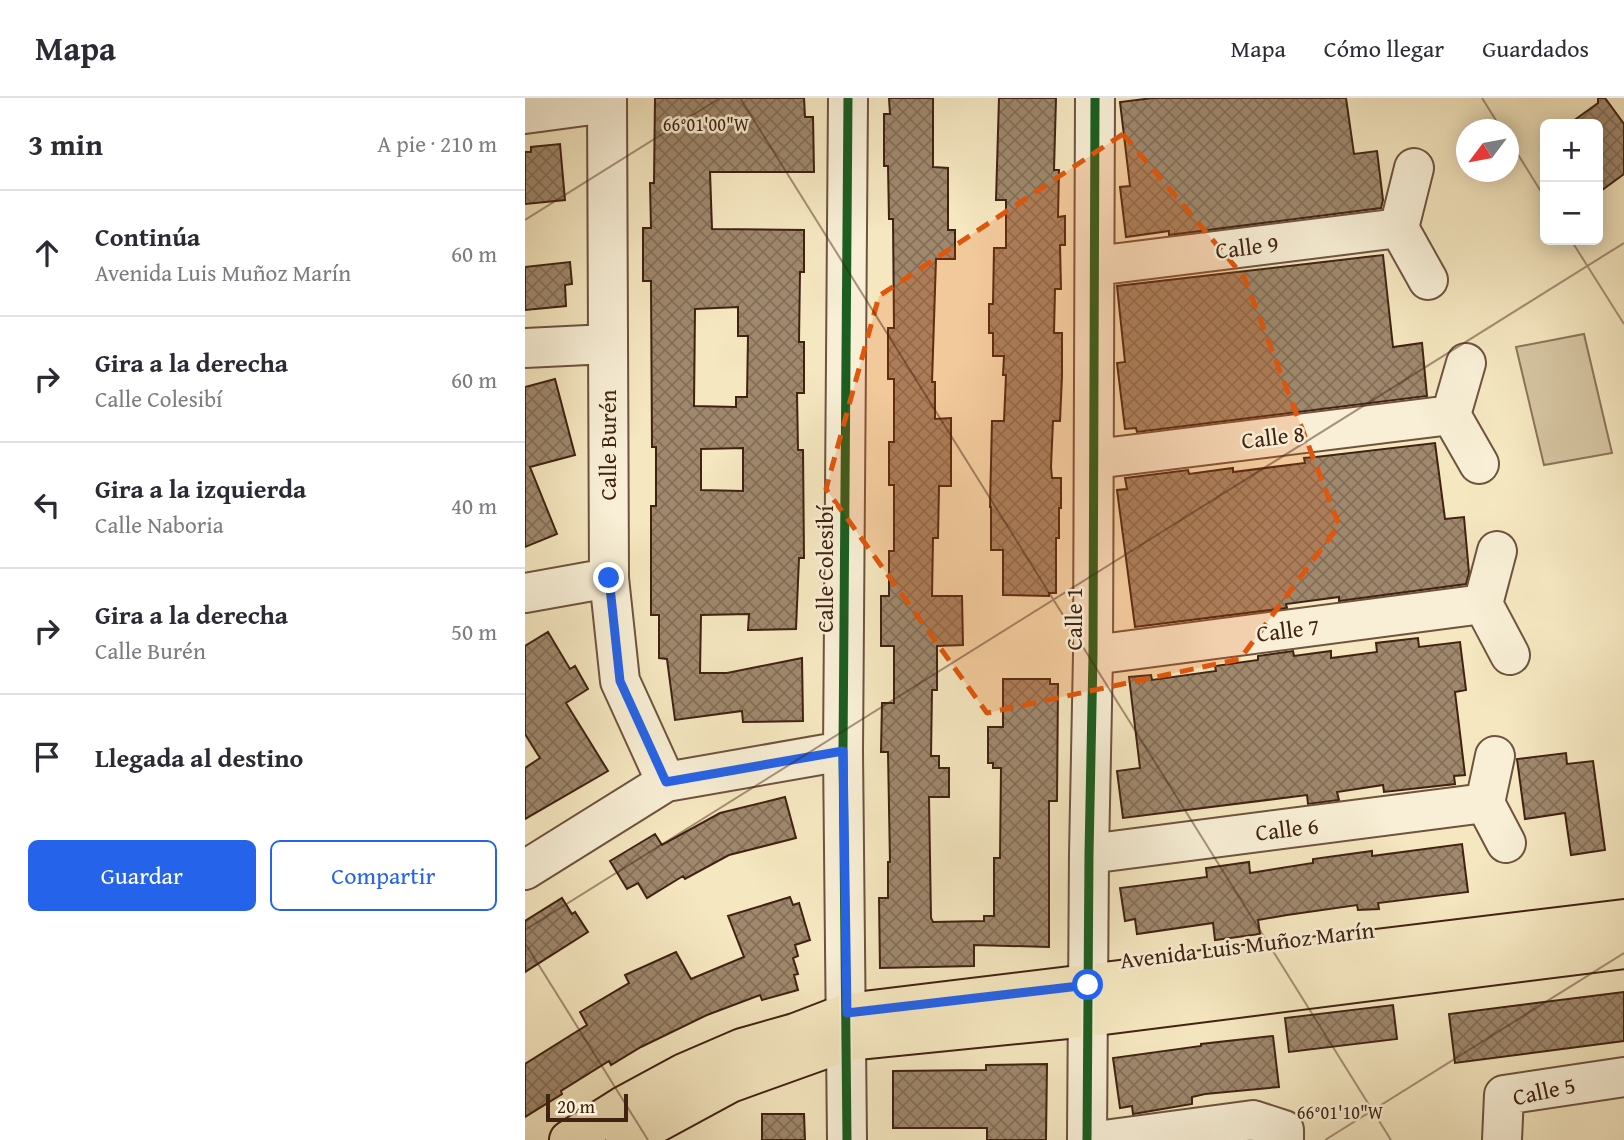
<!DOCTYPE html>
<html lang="es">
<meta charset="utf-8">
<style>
:root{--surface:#fff;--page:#f2f2f3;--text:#2b2b33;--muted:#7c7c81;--line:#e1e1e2;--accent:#2563eb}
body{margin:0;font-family:"Gentium Book Plus",serif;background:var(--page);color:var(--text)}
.controls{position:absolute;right:21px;top:21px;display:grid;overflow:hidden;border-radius:10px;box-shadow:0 4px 18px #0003}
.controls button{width:63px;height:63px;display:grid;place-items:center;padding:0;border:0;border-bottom:2px solid var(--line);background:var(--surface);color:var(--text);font:35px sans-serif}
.compass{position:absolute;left:931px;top:21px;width:63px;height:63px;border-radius:50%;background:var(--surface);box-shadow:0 4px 18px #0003;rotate:238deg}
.scale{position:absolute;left:21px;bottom:18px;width:82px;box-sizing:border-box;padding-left:7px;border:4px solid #412212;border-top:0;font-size:19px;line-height:24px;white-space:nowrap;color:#412212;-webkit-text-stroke:5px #f8efd6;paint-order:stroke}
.stop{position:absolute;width:21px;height:21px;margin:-16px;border:5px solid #2563eb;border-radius:50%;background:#fff}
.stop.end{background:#2563eb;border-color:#fff;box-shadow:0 2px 7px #0008}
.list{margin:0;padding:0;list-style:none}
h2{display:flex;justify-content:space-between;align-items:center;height:91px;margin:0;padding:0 28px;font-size:30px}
h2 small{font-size:23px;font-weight:400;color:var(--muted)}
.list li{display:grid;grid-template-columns:46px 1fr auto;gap:21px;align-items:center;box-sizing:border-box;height:126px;padding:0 28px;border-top:2px solid var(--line)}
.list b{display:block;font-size:26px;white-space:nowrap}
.list p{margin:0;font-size:23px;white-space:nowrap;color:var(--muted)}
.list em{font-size:23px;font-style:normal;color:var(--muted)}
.actions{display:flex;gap:14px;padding:21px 28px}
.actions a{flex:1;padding:16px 0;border:2px solid var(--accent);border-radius:10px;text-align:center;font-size:24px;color:var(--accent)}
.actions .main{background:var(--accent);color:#fff}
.icon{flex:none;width:38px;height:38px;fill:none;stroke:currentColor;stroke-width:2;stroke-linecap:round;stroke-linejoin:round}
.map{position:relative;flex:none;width:1099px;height:1042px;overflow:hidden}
header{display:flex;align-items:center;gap:42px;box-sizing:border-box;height:98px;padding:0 35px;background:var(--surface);border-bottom:2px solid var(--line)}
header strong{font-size:33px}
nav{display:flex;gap:38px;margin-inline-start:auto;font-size:24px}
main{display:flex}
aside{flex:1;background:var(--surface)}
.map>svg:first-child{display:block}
</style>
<header>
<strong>Mapa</strong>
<nav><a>Mapa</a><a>Cómo llegar</a><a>Guardados</a></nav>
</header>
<main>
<aside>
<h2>3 min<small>A pie · 210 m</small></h2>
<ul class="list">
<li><svg class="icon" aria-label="ahead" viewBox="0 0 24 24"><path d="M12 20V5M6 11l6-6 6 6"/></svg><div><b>Continúa</b><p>Avenida Luis Muñoz Marín</p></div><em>60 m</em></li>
<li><svg class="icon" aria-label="right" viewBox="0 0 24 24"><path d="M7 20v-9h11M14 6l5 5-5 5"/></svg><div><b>Gira a la derecha</b><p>Calle Colesibí</p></div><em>60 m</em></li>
<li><svg class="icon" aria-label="left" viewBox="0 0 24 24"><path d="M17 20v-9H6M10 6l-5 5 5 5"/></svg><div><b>Gira a la izquierda</b><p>Calle Naboria</p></div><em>40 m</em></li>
<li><svg class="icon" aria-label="right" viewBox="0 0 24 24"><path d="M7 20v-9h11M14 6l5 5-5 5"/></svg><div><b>Gira a la derecha</b><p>Calle Burén</p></div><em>50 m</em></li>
<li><svg class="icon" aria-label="arrive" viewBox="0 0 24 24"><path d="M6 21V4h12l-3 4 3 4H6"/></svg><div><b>Llegada al destino</b></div></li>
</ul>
<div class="actions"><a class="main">Guardar</a><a>Compartir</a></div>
</aside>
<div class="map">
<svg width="1099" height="1042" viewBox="0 0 1099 1042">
<defs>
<pattern id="building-cross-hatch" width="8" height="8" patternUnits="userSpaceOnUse" patternTransform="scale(1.75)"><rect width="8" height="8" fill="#9f886c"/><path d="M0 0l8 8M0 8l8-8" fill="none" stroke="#836f57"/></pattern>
</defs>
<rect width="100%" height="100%" fill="#f5e7c0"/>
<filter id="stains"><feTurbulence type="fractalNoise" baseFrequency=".00286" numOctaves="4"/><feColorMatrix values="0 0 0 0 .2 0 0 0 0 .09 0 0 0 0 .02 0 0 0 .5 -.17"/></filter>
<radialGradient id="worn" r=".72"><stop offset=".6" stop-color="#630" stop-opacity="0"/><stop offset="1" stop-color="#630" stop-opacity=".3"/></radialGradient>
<path fill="#d6c6a2" stroke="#8c745a" stroke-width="2" d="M1059 236 1087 355 1019 367 991 249Z"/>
<path fill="url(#building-cross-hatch)" stroke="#412212" stroke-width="2" fill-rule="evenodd" d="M130 0H279L280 19H288L289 74H185L187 131 279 132V174H275L274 244H279V295H272L273 352H278L279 460H274L271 531 223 532 224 516 176 517 175 575H202L277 560 278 623 218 624 217 613 150 622 142 561 134 560V517H126V408H131V349H127L126 183H118V130H126L125 85H129ZM213 209V238H223L222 299H211V309L169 308 170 211ZM218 350V393L176 392V351Z
M364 0H408V69L423 70V132H430V161H411L407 284H410V321L426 320V388H414L413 440H408L407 498H437L438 547 412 548V592H407L406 658H414V670H424V699H404L406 820 408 824 459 823V818H469V760H475L476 670H468V665H463V629H478V581H525V586H533L532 703H524V849L449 847V868L355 870 354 800H363V764H365L363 654H356L357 605H369V548H356V498H364V453H369V387H364V344H369V281H363V230H369L368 121H364L363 68H359V16H365Z
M474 0H531L529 72H534L533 119 540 118V147H535L536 191H530L529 235H537V278L535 323H528L526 369 527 380H536V410H534V440H531V495H524V498L478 497V452H466V409H465L467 323H479L481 277H478L479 258H468V235H464V206H468L469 150H481V102H471Z
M628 0H821L829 56 852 53 858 102 856 110 644 137V133L601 139 595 89 605 88 595 4Z
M1073 0H1080L1099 26V76L1073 95V26H1044L1073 5Z
M35 46 40 102 0 106V54H6V49Z
M858 157 868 249 897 245 902 298 612 334 611 330 600 331 592 265 600 264 592 188Z
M45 164 47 186 40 187 41 208 0 212V169Z
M30 281 50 357 5 369 32 436 0 449V289Z
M910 345 920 421 939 419 944 475 941 486 814 503V499L761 506 762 510 610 529 592 392 602 391 600 380 663 372 664 376 708 370V374L780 365 779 360 791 359Z
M23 534 45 571 50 568 63 591 41 605 83 673 0 721V670L15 660 0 636V548Z
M893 540 894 549 935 544 941 592 930 594 940 677 929 678 930 686 859 694 858 687 812 694 814 702 783 706 782 697 598 720 592 673 615 670 604 579 626 577 627 582 691 573 690 568 733 562V558L768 553 769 558 806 553V560L852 554 851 545Z
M1041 655 1042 666 1068 663 1080 752 1046 757 1040 715 1000 721 992 661Z
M260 699 271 740 204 757 160 781 158 778 122 800 113 785 102 791 85 763 130 736 137 747 195 715Z
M937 746 943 794 853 805 854 811 833 812 832 807 762 817 733 822 735 836 690 842 688 825 612 836 610 821 600 823 595 790 682 779 681 770 724 764 725 775 788 765V761L847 753V758Z
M265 799 268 807 274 805 285 842 270 847 273 858 268 860 273 876 269 877 273 892 237 902 235 897 182 917 116 949 86 967 84 963 36 993 37 996 0 1019V966L62 927 55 914 104 885 100 877 151 854 166 881 219 859 203 818Z
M37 800 47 816 50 814 63 834 0 874V823Z
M1099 894V943L930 965 924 916Z
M868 907 872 941 764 954 760 920Z
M748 938 754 989 680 996 667 999V1006L608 1016 607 1008 595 1010 588 960 676 948V946Z
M522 966 521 1042H462V1030H368V973L461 972V967Z
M237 1016H279L280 1042H237Z"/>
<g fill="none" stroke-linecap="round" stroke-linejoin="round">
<defs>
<path id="minor" d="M82 0 84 480 95 583 141 684
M0 16 82 5
M889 70 874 130 903 182
M570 168 874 130
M0 250 83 246
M941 265 926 317 954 366
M570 361 926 317
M972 453 958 506 985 557
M0 495 84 480
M568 557 958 506
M970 658 960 705 981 745
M564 756 960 705
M0 772 141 684 318 653
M322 1042 318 653 323 0
M562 1042 564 756 568 557 570 0
M579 1042 728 1022 759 1032V1042
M977 1042 979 997 1099 979"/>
<path id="major" d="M44 1042 98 1008 159 975 217 950 270 935 322 915 1099 821
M100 1042 205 985 322 943 563 919 1099 851"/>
</defs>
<use href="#minor" stroke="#6e533e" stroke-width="42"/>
<use href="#major" stroke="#412212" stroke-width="42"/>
<use href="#minor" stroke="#f8efd6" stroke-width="38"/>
<use href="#major" stroke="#f5e7c0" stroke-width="38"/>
<defs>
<path id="cycleway" d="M322 1042 318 653 323 0
M562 1042 564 756 568 557 570 0"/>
</defs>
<use href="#cycleway" stroke="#f8efd6" stroke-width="13"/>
<use href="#cycleway" stroke="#1b5e20" stroke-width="9"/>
</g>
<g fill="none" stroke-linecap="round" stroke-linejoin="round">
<path stroke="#2563eb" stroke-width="9" d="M84 480 95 583 141 684 318 653 322 915 563 887"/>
</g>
<path fill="#e0560c" fill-opacity="0.2" stroke="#e0560c" stroke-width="5" stroke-dasharray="14 9" stroke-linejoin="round" d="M598 36 719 179 814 427 715 561 462 615 301 391 354 198Z"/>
<path fill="none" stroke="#412212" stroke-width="2" stroke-opacity="0.45" d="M215 0 866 1042M957 0 977 32M984 42 1020 100M0 122 195 0M1046 142 1099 226M0 832 1099 145M0 845 123 1042M800 1042 1099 855"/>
<g text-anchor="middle" stroke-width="5" stroke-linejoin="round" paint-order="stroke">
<g font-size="23" fill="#412212" stroke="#f8efd6">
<text transform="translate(722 149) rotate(-7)" y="8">Calle 9</text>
<text transform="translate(748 339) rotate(-7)" y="8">Calle 8</text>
<text transform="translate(83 347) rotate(-90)" y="8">Calle Burén</text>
<text transform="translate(300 471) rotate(-90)" y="8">Calle Colesibí</text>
<text transform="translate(549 521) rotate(-90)" y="8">Calle 1</text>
<text transform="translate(763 532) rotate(-7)" y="8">Calle 7</text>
<text transform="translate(762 731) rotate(-7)" y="8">Calle 6</text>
<text transform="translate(722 847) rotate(-7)" y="8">Avenida Luis Muñoz Marín</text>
<text transform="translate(1019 993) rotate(-12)" y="8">Calle 5</text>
</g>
</g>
<g font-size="18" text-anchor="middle" fill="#412212" stroke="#f8efd6" stroke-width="5" stroke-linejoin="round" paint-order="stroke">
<text x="181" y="33">66°01'00"W</text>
<text x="815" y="1021">66°01'10"W</text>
</g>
<rect width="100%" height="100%" filter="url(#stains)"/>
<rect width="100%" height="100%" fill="url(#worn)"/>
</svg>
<div class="controls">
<button>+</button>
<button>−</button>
</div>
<svg class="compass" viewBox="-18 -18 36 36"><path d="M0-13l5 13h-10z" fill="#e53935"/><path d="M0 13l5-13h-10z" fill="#7c7c81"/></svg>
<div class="scale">20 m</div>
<div class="stop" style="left:563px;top:887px"></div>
<div class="stop end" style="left:84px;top:480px"></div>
</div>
</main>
